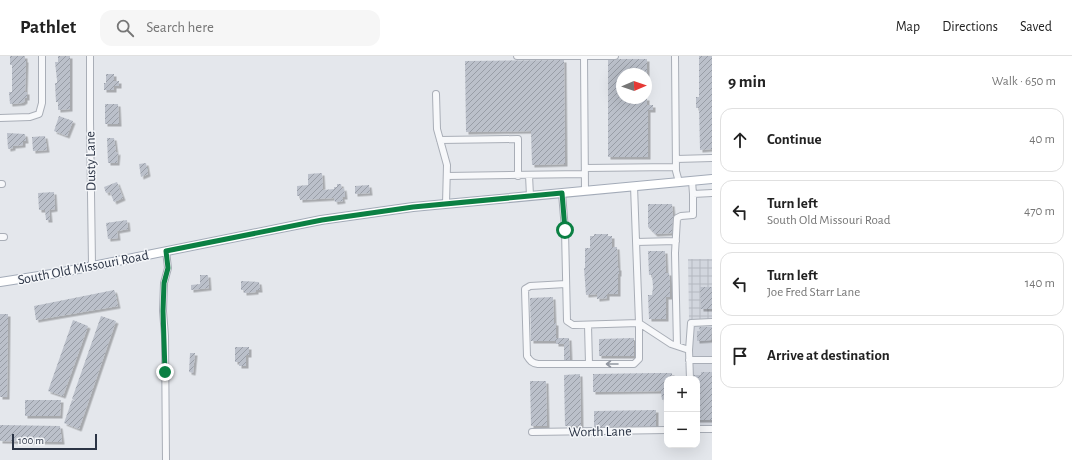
<!DOCTYPE html>
<meta charset="utf-8">
<style>
:root{--surface:#fff;--page:#f6f6f6;--text:#222;--muted:#767676;--line:#e0e0e0}
body{margin:0;font-family:"Alegreya Sans",sans-serif;background:var(--page);color:var(--text)}
.controls{position:absolute;right:12px;bottom:12px;display:grid;overflow:hidden;border-radius:8px;box-shadow:0 4px 16px #0002}
.controls button{width:36px;height:36px;display:grid;place-items:center;padding:0;border:0;border-bottom:1px solid var(--line);background:var(--surface);color:var(--text);font:20px sans-serif}
.compass{position:absolute;left:616px;top:12px;width:36px;height:36px;border-radius:50%;background:var(--surface);box-shadow:0 4px 16px #0002;rotate:88deg}
.scale{position:absolute;left:12px;bottom:10px;width:85px;box-sizing:border-box;padding-left:4px;border:2px solid #2b3445;border-top:0;font-size:11px;line-height:14px;white-space:nowrap;color:#2b3445;-webkit-text-stroke:3px #f4f6f9;paint-order:stroke}
.stop{position:absolute;width:12px;height:12px;margin:-9px;border:3px solid #0b8043;border-radius:50%;background:#fff}
.stop.end{background:#0b8043;border-color:#fff;box-shadow:0 1px 4px #0008}
.list{margin:0;padding:0;list-style:none}
h2{display:flex;justify-content:space-between;align-items:center;height:52px;margin:0;padding:0 16px;font-size:17px}
h2 small{font-size:13px;font-weight:400;color:var(--muted)}
.list li{display:grid;grid-template-columns:26px 1fr auto;gap:12px;align-items:center;box-sizing:border-box;height:64px;margin:0 8px 8px;padding:0 8px;border:1px solid var(--line);border-radius:12px}
.list b{display:block;font-size:15px;white-space:nowrap}
.list p{margin:0;font-size:13px;white-space:nowrap;color:var(--muted)}
.list em{font-size:13px;font-style:normal;color:var(--muted)}
.icon{flex:none;width:22px;height:22px;fill:none;stroke:currentColor;stroke-width:2;stroke-linecap:round;stroke-linejoin:round}
.map{position:relative;flex:none;width:712px;height:404px;overflow:hidden}
header{display:flex;align-items:center;gap:24px;box-sizing:border-box;height:56px;padding:0 20px;background:var(--surface);border-bottom:1px solid var(--line)}
header strong{font-size:19px}
nav{display:flex;gap:22px;margin-inline-start:auto;font-size:14px}
.search{width:280px;height:36px;background:var(--page);display:flex;align-items:center;gap:10px;box-sizing:border-box;padding:0 14px;border-radius:12px;color:var(--muted);font-size:15px}
main{display:flex}
aside{flex:1;background:var(--surface)}
.map>svg:first-child{display:block}
</style>
<header>
<strong>Pathlet</strong>
<div class="search"><svg class="icon" aria-label="search" viewBox="0 0 24 24"><circle cx="10" cy="10" r="6"/><path d="M15 15l6 6"/></svg>Search here</div>
<nav><a>Map</a><a>Directions</a><a>Saved</a></nav>
</header>
<main>
<div class="map">
<svg width="712" height="404" viewBox="0 0 712 404">
<defs>
<pattern id="industrial-grid" width="8" height="8" patternUnits="userSpaceOnUse"><rect width="8" height="8" fill="#d2d6de"/><path d="M0 4h8M4 0v8" fill="none" stroke="#b4b8c0"/></pattern>
<pattern id="building-hatch" width="6" height="6" patternUnits="userSpaceOnUse"><rect width="6" height="6" fill="#bbc0ca"/><path d="M-1 1l2-2M0 6l6-6M5 7l2-2" fill="none" stroke="#989da6"/></pattern>
<filter id="shadow"><feDropShadow dx="2.5" dy="2.5" stdDeviation="0" flood-color="#0004"/></filter>
</defs>
<rect width="100%" height="100%" fill="#e4e7ec"/>
<path fill="#d2d6de" d="M689 263H712V373H697V323H690Z"/>
<path fill="url(#industrial-grid)" d="M688 203H712V263H689Z"/>
<path fill="url(#building-hatch)" filter="url(#shadow)" d="M10 0H25V4H26L25 36H27V42H25V45L22 47 10 48 9 36H12V9H10Z
M58 0H70V53L58 54V46H56L55 27H57V24L55 6H58Z
M699 0H712V93L700 94 699 52H696V41H699Z
M618 3H647V18H622V42H647V49H653V54H648V101H608V4Z
M564 4 565 108 532 109 531 75 466 76 465 5Z
M106 18H114V25H119V30H114V34H104V27H106Z
M105 48H118L119 68H105Z
M59 60 73 65 67 80 54 75Z
M7 77 25 78 26 85H23V89L13 90V92L8 93Z
M45 80 47 94 33 95 32 81Z
M107 82H114L116 97 118 96 117 107H108Z
M146 107 148 118 141 121 139 108Z
M322 117 323 134 334 133V131H337V128H341L342 133 344 132 345 141H342L343 145 335 146 334 142 300 144V140H297V130L308 129V118Z
M117 126 123 142 114 146 110 136 106 137 104 131Z
M369 129 370 137 355 138V130Z
M54 136 55 153 49 154 50 164H46L45 154H39L38 137Z
M648 148H672L673 160 672 177 655 178 648 171Z
M127 164 128 173 117 175 118 182 108 183 106 167Z
M594 178H608V180H612V191H617L618 212H619V218H618V238H607V242L597 243V238L586 239 584 212H585V192H590V180H594Z
M648 195H665L666 217H669L670 226V241H666V263H649L648 239H652L653 231 652 219H649Z
M200 219H208L209 232 191 234V229L200 228Z
M241 225 259 226 260 234H256V236L244 237V234H241Z
M700 231H712V253H701Z
M114 234 115 236 118 250 36 264 34 250Z
M553 241 554 267H556V282H569L570 304H564V288H556V285H531L530 242Z
M0 258H8L7 341H0Z
M101 260 116 265 79 373 64 367 72 344 76 345 72 343Z
M73 264 88 270 63 340 48 335Z
M699 271H712L711 284 697 285V275H700Z
M633 282H634V300H599V283Z
M235 291H249V299H246V310H239V306H235Z
M190 297H195L193 317 189 316Z
M701 316H712V364H697V323H694V319H701Z
M656 317H672V323H667V343L662 344 661 335 593 336V318Z
M580 318 581 370H565L564 319Z
M530 325H546L547 370H531Z
M25 344H61L60 360H25Z
M656 354V370L594 371V355Z
M0 369 60 370 62 386 0 385Z"/>
<g fill="none" stroke-linecap="round" stroke-linejoin="round">
<defs>
<path id="minor" d="M90 0V65L92 209
M517 0H615
M675 0 676 115 679 126
M584 1 585 135
M436 38 437 73 447 109 446 148
M0 62 30 61 39 58 42 47V0
M440 84 518 83V120
M676 103 712 102
M585 112 676 111
M529 119 530 140
M447 120 585 118
M692 125 693 138 712 137
M0 128H2
M634 130 639 267 671 288 677 290 675 197 677 162 681 160 693 159V138
M562 137 565 174 567 265 573 269 639 267V303L634 308H538C532 307 530 305 527 300L525 233 530 230 566 228
M0 181H4
M636 186 676 185
M588 269 589 308
M677 290 689 294 690 323
M689 294 691 267 712 266
M689 304H712
M697 373H712
M532 376 667 374
M166 404 165 280 163 255 164 227 168 212 166 195"/>
<path id="major" d="M0 226 58 217 321 164 413 151 712 123"/>
</defs>
<use href="#minor" stroke="#a9aeb7" stroke-width="8"/>
<use href="#major" stroke="#a3abb8" stroke-width="10"/>
<use href="#minor" stroke="#f7f8fa" stroke-width="6"/>
<use href="#major" stroke="#fff" stroke-width="8"/>
</g>
<defs><path id="oneway-shaft" d="M-6 0H5M1.5-3L5.5 0L1.5 3" fill="none" stroke-width="1.6" stroke-linecap="round" stroke-linejoin="round"/></defs>
<use stroke="#9196a0" href="#oneway-shaft" transform="translate(612 308) rotate(-180)"/>
<g fill="none" stroke-linecap="round" stroke-linejoin="round">
<path stroke="#0b8043" stroke-width="5" d="M165 316 163 255 164 227 168 212 166 195 322 164 413 151 562 137 565 174"/>
</g>
<g text-anchor="middle" stroke-width="3" stroke-linejoin="round" paint-order="stroke">
<g font-size="14" fill="#2b3445" stroke="#f4f6f9">
<text transform="translate(90 105) rotate(-91)" y="5">Dusty Lane</text>
<text transform="translate(83 211) rotate(-11)" y="5">South Old Missouri Road</text>
<text transform="translate(600 375) rotate(-1)" y="5">Worth Lane</text>
</g>
</g>
</svg>
<div class="controls">
<button>+</button>
<button>−</button>
</div>
<svg class="compass" viewBox="-18 -18 36 36"><path d="M0-13l5 13h-10z" fill="#e53935"/><path d="M0 13l5-13h-10z" fill="#767676"/></svg>
<div class="scale">100 m</div>
<div class="stop" style="left:565px;top:174px"></div>
<div class="stop end" style="left:165px;top:316px"></div>
</div>
<aside>
<h2>9 min<small>Walk · 650 m</small></h2>
<ul class="list">
<li><svg class="icon" aria-label="ahead" viewBox="0 0 24 24"><path d="M12 20V5M6 11l6-6 6 6"/></svg><div><b>Continue</b></div><em>40 m</em></li>
<li><svg class="icon" aria-label="left" viewBox="0 0 24 24"><path d="M17 20v-9H6M10 6l-5 5 5 5"/></svg><div><b>Turn left</b><p>South Old Missouri Road</p></div><em>470 m</em></li>
<li><svg class="icon" aria-label="left" viewBox="0 0 24 24"><path d="M17 20v-9H6M10 6l-5 5 5 5"/></svg><div><b>Turn left</b><p>Joe Fred Starr Lane</p></div><em>140 m</em></li>
<li><svg class="icon" aria-label="arrive" viewBox="0 0 24 24"><path d="M6 21V4h12l-3 4 3 4H6"/></svg><div><b>Arrive at destination</b></div></li>
</ul>
</aside>
</main>
